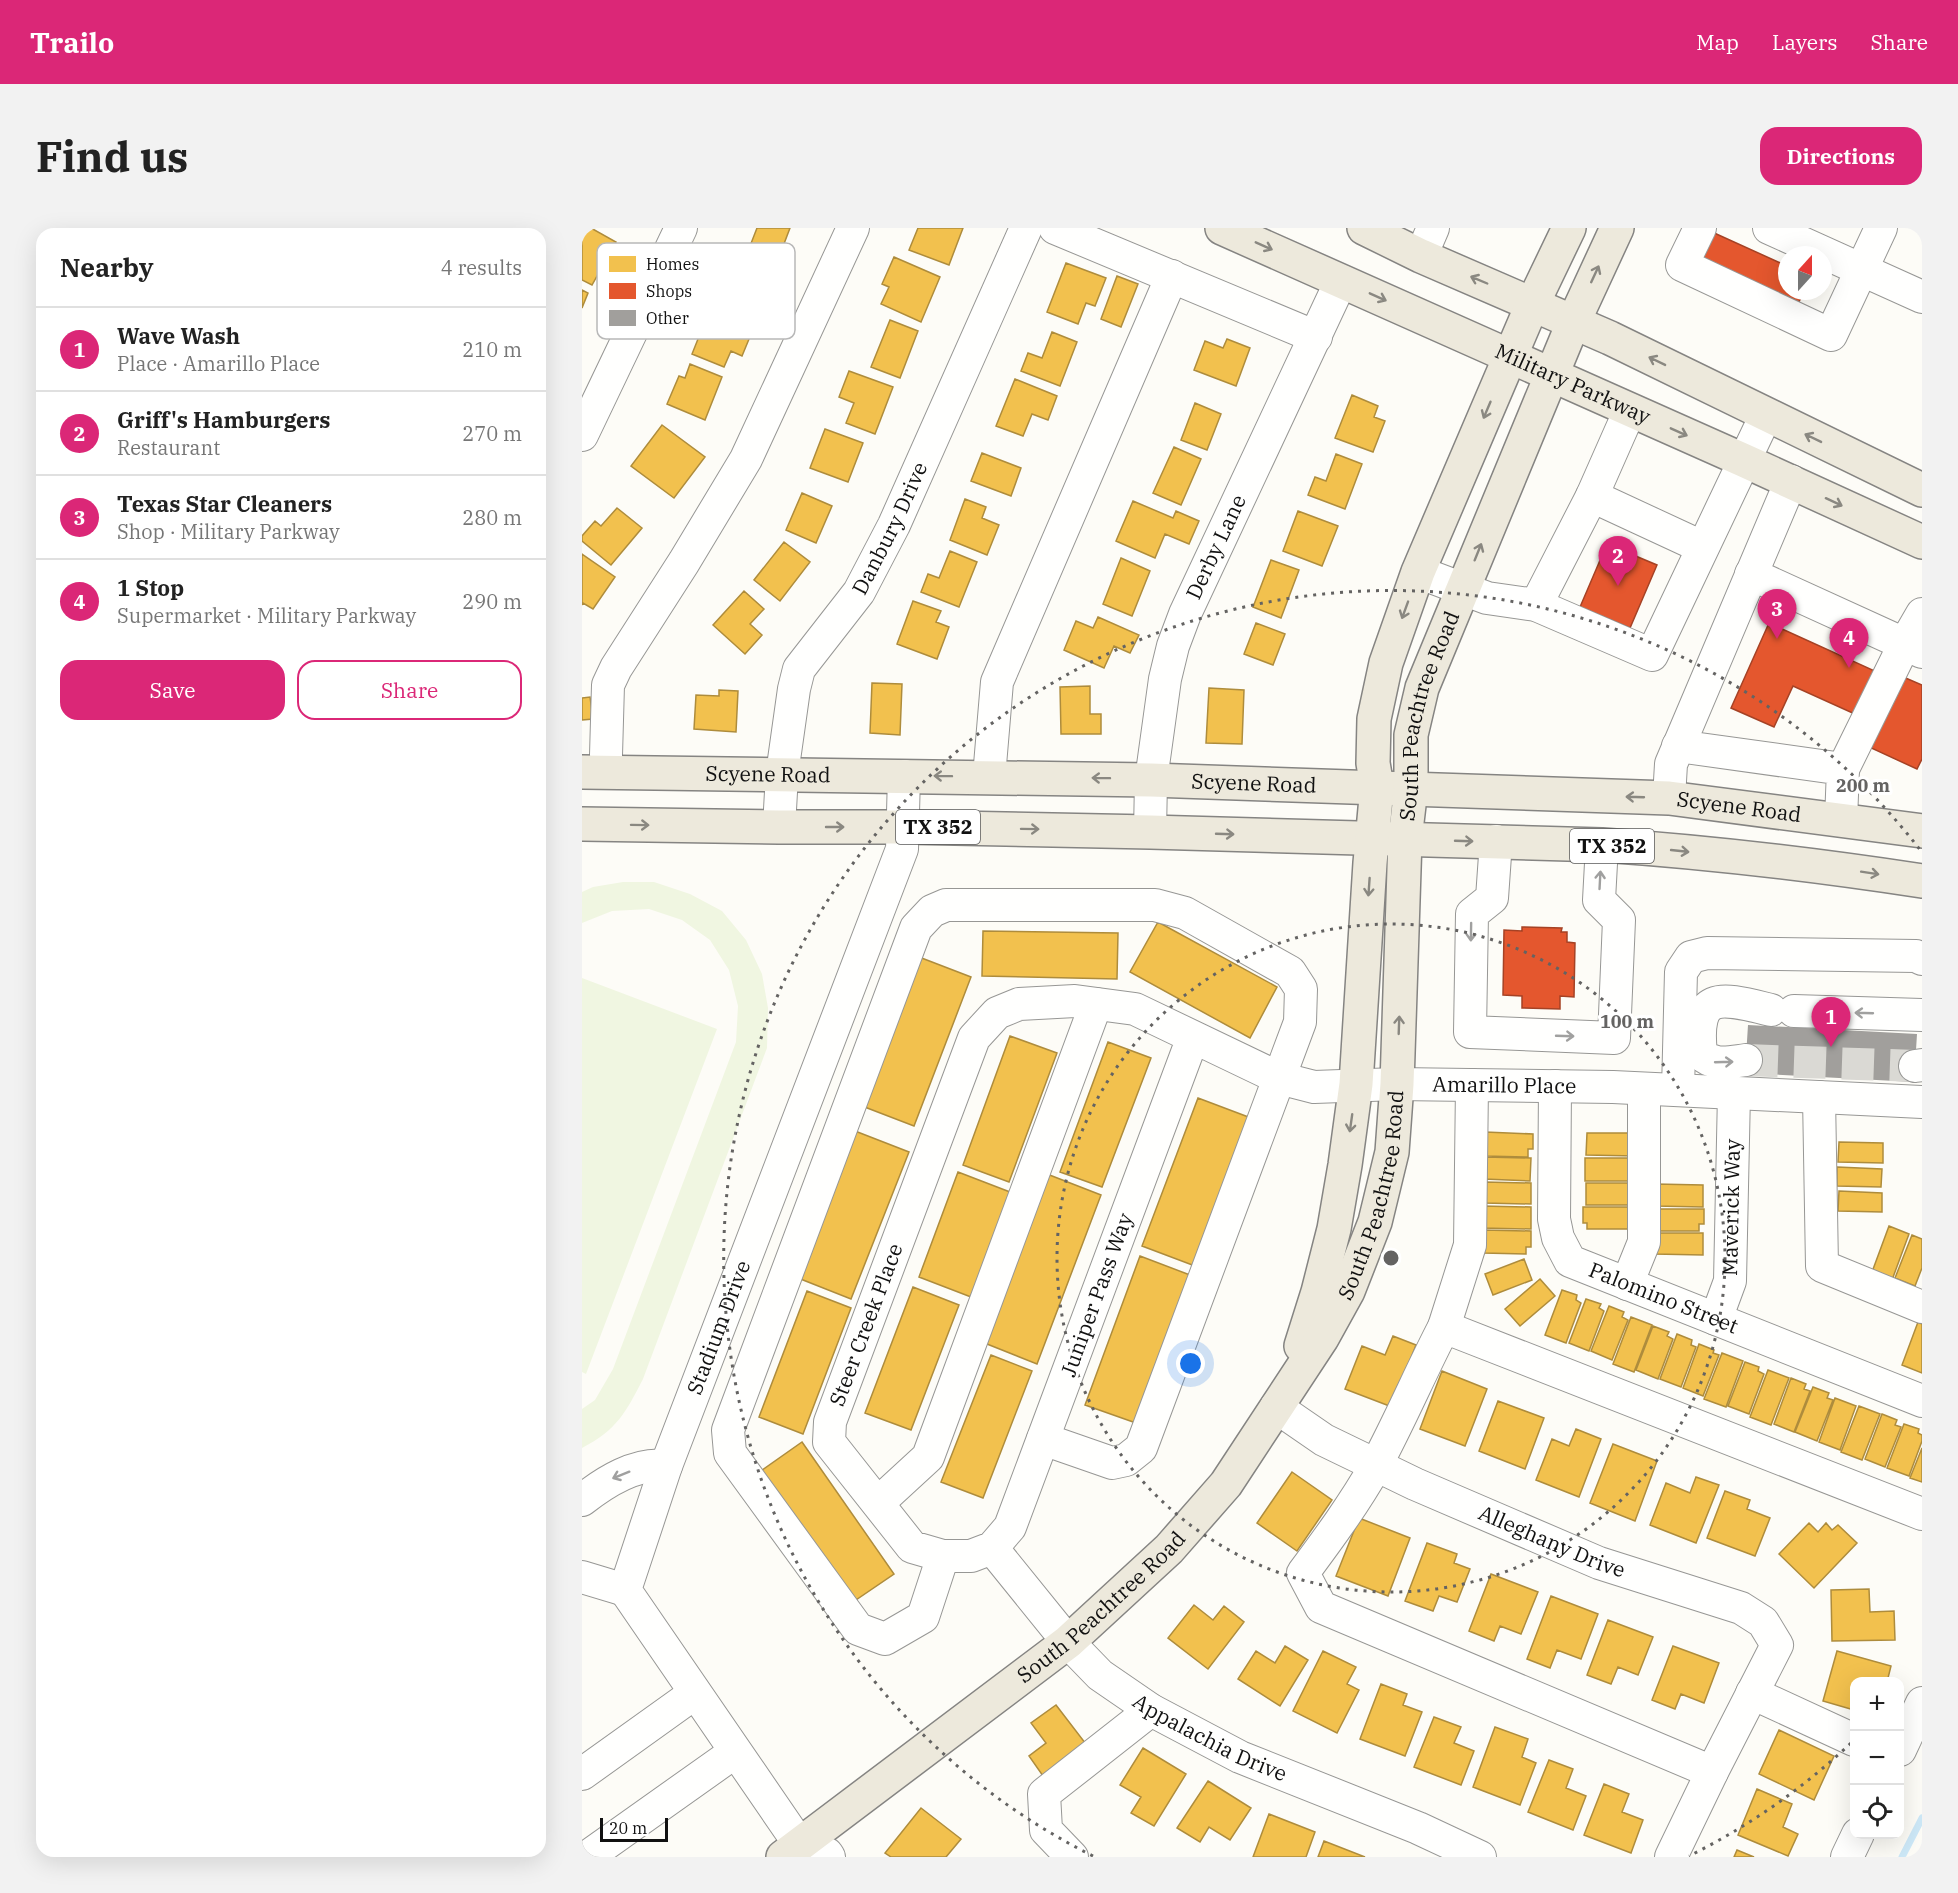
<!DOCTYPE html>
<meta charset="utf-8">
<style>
:root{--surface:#fff;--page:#f2f2f2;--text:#222;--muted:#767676;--line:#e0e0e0;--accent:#db2777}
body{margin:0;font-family:"IBM Plex Serif",serif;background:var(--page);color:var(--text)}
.controls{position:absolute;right:18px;bottom:18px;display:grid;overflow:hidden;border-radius:12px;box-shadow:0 6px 24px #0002}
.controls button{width:54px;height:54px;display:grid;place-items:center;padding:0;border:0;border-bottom:2px solid var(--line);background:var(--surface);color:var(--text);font:30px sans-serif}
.compass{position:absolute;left:1196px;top:18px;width:54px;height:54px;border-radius:50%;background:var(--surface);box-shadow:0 6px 24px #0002;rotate:21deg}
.scale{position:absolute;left:18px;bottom:15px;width:68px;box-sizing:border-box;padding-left:6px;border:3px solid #111;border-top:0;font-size:16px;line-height:21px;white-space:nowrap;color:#111;-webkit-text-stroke:4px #fff;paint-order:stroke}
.you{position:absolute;left:609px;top:1136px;width:21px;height:21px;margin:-15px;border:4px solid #fff;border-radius:50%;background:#1a73e8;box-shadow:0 0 0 9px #1a73e833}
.badge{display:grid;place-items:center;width:39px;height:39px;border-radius:50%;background:var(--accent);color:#fff;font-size:20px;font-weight:700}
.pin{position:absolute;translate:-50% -50px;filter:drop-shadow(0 2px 3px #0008)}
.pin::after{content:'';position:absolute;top:32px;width:21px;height:18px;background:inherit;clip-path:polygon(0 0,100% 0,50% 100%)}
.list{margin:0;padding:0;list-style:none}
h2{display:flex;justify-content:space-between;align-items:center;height:78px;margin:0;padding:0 24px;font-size:26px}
h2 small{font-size:20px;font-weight:400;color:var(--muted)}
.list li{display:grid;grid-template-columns:39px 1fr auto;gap:18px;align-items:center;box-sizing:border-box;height:84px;padding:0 24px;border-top:2px solid var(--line)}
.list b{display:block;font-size:22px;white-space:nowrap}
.list p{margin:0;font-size:20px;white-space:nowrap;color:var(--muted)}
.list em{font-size:20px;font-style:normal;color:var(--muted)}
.actions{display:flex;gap:12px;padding:18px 24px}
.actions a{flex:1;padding:14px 0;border:2px solid var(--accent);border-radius:18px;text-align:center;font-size:21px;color:var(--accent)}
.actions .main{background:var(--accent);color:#fff}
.icon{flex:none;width:33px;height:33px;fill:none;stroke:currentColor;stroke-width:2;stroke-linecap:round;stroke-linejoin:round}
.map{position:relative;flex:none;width:1340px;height:1629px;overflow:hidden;border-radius:18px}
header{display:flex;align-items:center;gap:36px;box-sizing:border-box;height:84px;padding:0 30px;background:var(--accent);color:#fff}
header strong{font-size:28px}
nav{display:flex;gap:33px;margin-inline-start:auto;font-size:21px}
.intro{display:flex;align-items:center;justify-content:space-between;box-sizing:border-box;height:144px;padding:0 36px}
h1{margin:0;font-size:42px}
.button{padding:15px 27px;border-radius:18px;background:var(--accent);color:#fff;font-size:21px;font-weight:700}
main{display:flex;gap:36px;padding:0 36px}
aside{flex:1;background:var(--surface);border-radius:18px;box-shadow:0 6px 24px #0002}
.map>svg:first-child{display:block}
</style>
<header>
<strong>Trailo</strong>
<nav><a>Map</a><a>Layers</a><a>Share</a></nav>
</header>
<div class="intro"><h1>Find us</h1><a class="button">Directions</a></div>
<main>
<aside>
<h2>Nearby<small>4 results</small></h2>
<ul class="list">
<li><span class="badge">1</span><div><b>Wave Wash</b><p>Place · Amarillo Place</p></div><em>210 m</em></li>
<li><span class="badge">2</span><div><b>Griff's Hamburgers</b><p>Restaurant</p></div><em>270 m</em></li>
<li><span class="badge">3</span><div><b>Texas Star Cleaners</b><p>Shop · Military Parkway</p></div><em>280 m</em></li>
<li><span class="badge">4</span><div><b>1 Stop</b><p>Supermarket · Military Parkway</p></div><em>290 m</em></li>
</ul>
<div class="actions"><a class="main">Save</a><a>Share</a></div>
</aside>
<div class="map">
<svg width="1340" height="1629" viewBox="0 0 1340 1629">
<rect width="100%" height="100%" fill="#fdfcf7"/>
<path fill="#f0f6e1" d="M41 654H72L108 666 140 683 164 712 180 746 186 780 185 820 61 1151C44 1184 35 1202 0 1220V1181L13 1172 31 1141 154 814 156 778 147 742 128 712 100 692 67 681 30 683 0 695V664L11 659Z
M0 750 135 801 4 1146 0 1144Z"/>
<path fill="#f2c14e" stroke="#ae8c3c" stroke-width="1.5" d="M3 0H9L34 14 10 57 0 52V5Z
M175 0H208L197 29 168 18Z
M336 0H381L367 37 327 22Z
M312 29 358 49 339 94 299 76 307 59 300 56Z
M484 35 524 50 513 78 504 75 496 96 465 84Z
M535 48 556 56 539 99 519 91Z
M0 62 6 65 0 80Z
M128 81 172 99 160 128 149 123 142 139 110 126Z
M308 92 336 103 318 150 289 139Z
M470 104 495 114 478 158 439 143 446 125 460 130Z
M645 111 668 120 654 158 612 142 623 113 641 120Z
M108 136 140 149 123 192 85 176 97 148 103 150Z
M267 143 311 159 293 206 264 195 272 175 257 169Z
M433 151 475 168 466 192 450 186 441 208 414 198Z
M770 167 796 178 792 189 803 193 791 224 753 210Z
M613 175 639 186 625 222 599 212Z
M80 197 123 229 92 270 49 238Z
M243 201 281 215 266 254 228 240Z
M592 219 619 231 599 277 571 265Z
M400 225 439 240 429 268 389 253Z
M754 226 780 236 763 281 726 267 733 249 744 253Z
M220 265 250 278 234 315 204 302Z
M383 271 404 279 400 290 417 297 405 327 368 312Z
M551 273 591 290 594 283 617 293 607 316 583 306 573 330 534 313Z
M35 280 60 300 29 337 0 313V308L13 293 19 298Z
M716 283 756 298 740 338 701 323Z
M202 314 228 334 198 373 172 352Z
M368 323 395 334 377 379 339 364 346 346 357 350Z
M0 326 33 349 11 381 1 375 0 377Z
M539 330 568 343 550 388 521 376Z
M689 332 717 342 699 390 671 379Z
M162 363 182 381 168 396 180 407 163 426 131 397Z
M331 373 359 383 354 394 367 399 355 431 315 416Z
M516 389 557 407 548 425 532 418 522 440 482 422 494 393 511 400Z
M674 395 703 406 691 437 662 426Z
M290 455 320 456 318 507 288 505Z
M508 458V486H519V506H479L478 459Z
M627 460 662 462 660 516 624 515Z
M137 462 156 463 154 504 112 501 114 467 137 468Z
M8 469 11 491 0 492V470Z
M576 694 695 759 668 810 548 744Z
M401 703 536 705 535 751 400 748Z
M337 729 389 749 332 898 280 878Z
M428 808 475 825 427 954 381 937Z
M526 814 569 830 520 959 478 944Z
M616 870 669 890 613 1038 560 1018Z
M273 903 327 924 269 1071 216 1050Z
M903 904 951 906V921H946V929L902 928Z
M1005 905H1053V928L1004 927Z
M1257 914 1301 915V935L1256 934Z
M902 929 949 930 948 953 902 951Z
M1003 930H1049V953H1003Z
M1255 939 1300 941 1299 959 1255 958Z
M376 944 428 964 389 1069 337 1049Z
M465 946 519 967 455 1136 400 1114Z
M902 954 949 955V976L902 975Z
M1004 955H1049V977H1004Z
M1073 956 1121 957V979L1073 978Z
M1257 963 1300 965V984L1256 983Z
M900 978 949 979V1001L899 1000Z
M1001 979H1049V1001H1005V995H1001Z
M1075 981H1122V996H1117V1003H1075Z
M1307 998 1327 1006 1310 1052 1290 1044Z
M901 1002 949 1003V1019H944V1026L901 1025Z
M1072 1005H1121V1027L1072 1026Z
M1330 1007 1340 1011V1040L1333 1058 1313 1050Z
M558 1028 608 1047 554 1195 503 1177Z
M942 1031 950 1052 911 1067 903 1046Z
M958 1051 973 1068 938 1098 923 1081Z
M331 1059 377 1077 329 1202 283 1185Z
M980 1062 995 1067 994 1072 999 1075 984 1115 963 1107Z
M225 1063 269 1080 221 1206 177 1189Z
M1004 1071 1019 1076 1017 1080 1022 1083 1007 1123 987 1115Z
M1027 1078 1042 1084 1040 1089 1046 1092 1030 1132 1009 1123Z
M1049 1089 1070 1097 1052 1144 1031 1136Z
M1336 1094 1340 1096V1145L1320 1137Z
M1071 1098 1087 1104 1085 1108 1091 1111 1076 1151 1054 1142Z
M1095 1106 1110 1112 1109 1117 1114 1119 1099 1159 1078 1151Z
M811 1108 834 1117 810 1179 763 1161 780 1118 803 1127Z
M1117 1116 1132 1122 1131 1125 1137 1127 1121 1168 1101 1160Z
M1140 1125 1161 1133 1144 1179 1122 1171Z
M409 1127 450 1143 401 1270 359 1254Z
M1163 1134 1177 1139 1176 1143 1182 1146 1167 1186 1146 1178Z
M1186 1142 1207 1150 1189 1197 1168 1189Z
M860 1143 905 1161 883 1218 838 1201Z
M1209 1150 1224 1156 1222 1161 1228 1163 1212 1204 1192 1196Z
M1231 1159 1247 1165 1245 1170 1251 1172 1235 1213 1213 1204Z
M1253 1170 1274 1178 1258 1222 1237 1214Z
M916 1173 962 1190 943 1241 897 1223Z
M1277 1178 1298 1186 1280 1232 1259 1224Z
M1300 1186 1315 1192 1313 1197 1319 1199 1303 1239 1283 1231Z
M1322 1196 1337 1201 1336 1205 1340 1207V1213L1327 1248 1305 1240Z
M994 1201 1019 1211 997 1269 954 1252 970 1211 987 1218Z
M220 1214 312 1346 268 1376 176 1245Z
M1031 1216 1075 1233 1053 1293 1008 1275Z
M1340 1220V1254L1328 1250Z
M710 1244 750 1272 715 1323 675 1295Z
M1114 1249 1137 1257 1114 1315 1068 1297 1084 1255 1108 1265Z
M1143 1263 1168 1272 1165 1281 1188 1290 1173 1328 1125 1310Z
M777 1290 828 1310 806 1368 754 1348Z
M1227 1295 1236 1304 1244 1295 1250 1302 1256 1297 1275 1315 1232 1360 1197 1326Z
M845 1315 875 1326 872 1335 888 1341 875 1374 857 1368 851 1383 823 1373Z
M909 1346 956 1364 939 1406 918 1398 912 1413 887 1403Z
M1287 1361 1288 1384 1312 1383 1313 1412 1250 1413 1249 1362Z
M969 1368 1016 1386 999 1431 975 1422 968 1440 945 1431Z
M612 1377 631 1392 642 1378 662 1394 626 1441 586 1410Z
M1026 1392 1071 1409 1056 1447 1036 1439 1029 1456 1005 1447Z
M703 1418 726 1432 698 1478 656 1451 674 1423 693 1435Z
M1091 1418 1137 1435 1122 1475 1099 1466 1093 1481 1070 1472Z
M741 1423 774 1439 765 1456 777 1462 755 1505 711 1483Z
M1255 1423 1309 1438 1305 1454H1272V1482L1241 1473Z
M799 1456 825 1466 821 1477 840 1484 823 1528 778 1511Z
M474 1477 504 1516 461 1548 447 1528 464 1515 449 1495Z
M852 1489 879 1499 872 1515 892 1523 879 1557 832 1539Z
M913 1499 946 1511 940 1529 954 1535 938 1577 891 1559Z
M1197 1502 1252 1528 1232 1572 1177 1546Z
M561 1520 604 1546 572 1598 549 1585 559 1569 538 1557Z
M967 1532 991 1541 984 1560 1004 1568 991 1602 946 1584Z
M626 1553 669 1580 648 1612 627 1599 618 1614 595 1600Z
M1022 1556 1047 1566 1040 1584 1061 1592 1049 1625 1002 1607Z
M1175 1561 1210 1576 1201 1599 1216 1606 1206 1628 1156 1607Z
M339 1580 379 1611 364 1629H309L303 1625Z
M687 1586 733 1604 724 1629H671Z
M742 1613 783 1629H736Z
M1155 1622 1172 1629H1152Z"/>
<path fill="#e4572e" stroke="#a54225" stroke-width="1.5" d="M1130 4 1205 38V63H1222L1215 78 1117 33Z
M1025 316 1075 337 1048 400 998 379Z
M1187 395 1295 444 1275 487 1211 458 1192 499 1149 480Z
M1319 448 1340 457V531L1335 541 1287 519Z
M940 699 980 700 979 704H985V714L993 715 992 769 978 768V781L940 780V768L921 767 922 702 940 703Z"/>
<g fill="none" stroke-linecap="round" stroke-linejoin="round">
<path stroke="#cde8f7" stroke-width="7" d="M1320 1629 1340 1590"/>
</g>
<path fill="#a19f9c" d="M1166 797 1335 806 1332 854 1163 845Z"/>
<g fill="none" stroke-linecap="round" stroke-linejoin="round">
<path stroke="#dad9d4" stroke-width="32" stroke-dasharray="32 16" stroke-linecap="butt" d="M1164 832 1333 838"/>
<defs>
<g id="minor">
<path d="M473 0 734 109"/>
<path d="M1118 0 1100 37 1249 107 1299 0"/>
<path d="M1187 0 1340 69"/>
<path d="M839 28 851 0"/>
<path d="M0 207 99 0"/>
<path d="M1010 268 1120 319"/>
<path d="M836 344 905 370 954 377 1070 427 1184 187"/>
<path d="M1169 346 1340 424"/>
<path d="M954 377 1010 268 1048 182"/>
<path d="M1096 518 1261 541 1259 592"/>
<path d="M24 527 26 457 34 440 102 334 164 231 271 0"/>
<path d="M1261 541 1322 417 1340 386"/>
<path d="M407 549 415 454 590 48"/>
<path d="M1087 570 1089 536 1209 253"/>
<path id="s1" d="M197 599 200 546 212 461 217 441 277 364 312 297 444 0"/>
<path id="s2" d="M568 604 569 552 583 451 591 418 603 386 759 53"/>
<path d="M914 613 910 670 890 686 888 804 1032 810 1037 692 1017 672 1020 617"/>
<path d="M1212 783 1340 787"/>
<path id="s3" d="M611 809 428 1299 410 1320 389 1328H361L330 1319 247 1214 248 1194 392 810 415 785 437 776 493 773 553 781 697 850 732 859 815 856 1031 859 1340 874"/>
<path d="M1164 832C1148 834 1132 839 1119 826 1112 761 1139 770 1189 782"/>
<path d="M1333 838 1340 837"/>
<path id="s4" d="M973 858 972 991 976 1010 988 1033 1340 1173"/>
<path d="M1096 862 1099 744 1109 729 1125 725 1334 728 1340 731"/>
<path d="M1237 869 1240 1038 1340 1079"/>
<path d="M1045 1056 1062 1014V861"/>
<path id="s5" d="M1134 1091 1148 1053 1152 865"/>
<path d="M862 1099 888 1017 890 857"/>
<path id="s6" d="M694 1179 742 1212 833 1256 1017 1335 1159 1380 1181 1394 1195 1417 1130 1544 1089 1629"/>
<path d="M0 1272C23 1254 54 1234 84 1238"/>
<path d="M296 1275 346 1229 514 776"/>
<path id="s7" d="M410 1320 486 1414 518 1447 569 1482 658 1529 836 1600 898 1629"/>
<path d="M361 1328 341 1389 303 1411 276 1401 148 1225 146 1202 334 700 350 683 364 677H573L603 685 708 744 719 761 718 794 559 1220 544 1232 530 1235 461 1211"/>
<path d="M0 1349 43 1362"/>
<path d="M1170 1465 1272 1512"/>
<path d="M1318 1522 1340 1475"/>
<path d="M1130 1544 739 1379 721 1345C747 1310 772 1276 793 1239 818 1193 838 1145 862 1099L1340 1286"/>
<path d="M0 1546 113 1465"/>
<path d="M5 1629 153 1524"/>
<path id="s8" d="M247 1629 245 1626 218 1617 43 1362 84 1238 320 621 322 548"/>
<path d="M490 1629 464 1602 462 1566 569 1482"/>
<path d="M1265 1629 1276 1606"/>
</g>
<g id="major">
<path id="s9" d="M640 0 1161 232 1340 314"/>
<path d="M782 0 839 28 1028 110 1340 262"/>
<path id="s10" d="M0 544 569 552 1087 570 1340 603"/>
<path d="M0 596 197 599H322L568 604 1020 617C1127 624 1234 637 1340 653"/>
<path d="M719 1118 736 1064 752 1001 763 937 774 856 788 635 795 559 791 535 792 491 804 435 836 344 951 75 987 0"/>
<path id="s11" d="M201 1629 486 1414 587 1321 644 1256 740 1110 766 1063 793 994 810 924 815 856 823 611 829 560V507L840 460 992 93 1035 0"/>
</g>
</defs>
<use href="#minor" stroke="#979795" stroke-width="34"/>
<use href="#major" stroke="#858482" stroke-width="36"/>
<use href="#minor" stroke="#fffffe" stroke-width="32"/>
<use href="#major" stroke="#ede9dc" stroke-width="33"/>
</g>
<defs><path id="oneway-shaft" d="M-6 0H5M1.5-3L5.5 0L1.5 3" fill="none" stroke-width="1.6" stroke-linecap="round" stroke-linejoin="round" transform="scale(1.5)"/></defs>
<g stroke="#8a8881">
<use href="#oneway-shaft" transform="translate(682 18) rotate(24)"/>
<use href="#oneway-shaft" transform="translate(1013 46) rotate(-65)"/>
<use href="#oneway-shaft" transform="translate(897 52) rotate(-157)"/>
<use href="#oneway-shaft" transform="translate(796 69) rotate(24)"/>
<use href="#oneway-shaft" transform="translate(1075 133) rotate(-154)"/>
<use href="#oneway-shaft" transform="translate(905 182) rotate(113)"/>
<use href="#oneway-shaft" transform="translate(1097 204) rotate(24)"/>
<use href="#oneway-shaft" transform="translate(1231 210) rotate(-154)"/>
<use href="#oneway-shaft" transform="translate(1252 274) rotate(25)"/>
<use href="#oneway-shaft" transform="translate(896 324) rotate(-68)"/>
<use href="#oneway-shaft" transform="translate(823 382) rotate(110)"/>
<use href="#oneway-shaft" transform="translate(361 548) rotate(-179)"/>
<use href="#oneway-shaft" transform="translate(519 550) rotate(-179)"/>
<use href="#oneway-shaft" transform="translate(1053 569) rotate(-178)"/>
<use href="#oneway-shaft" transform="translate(58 597) rotate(1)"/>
<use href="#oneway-shaft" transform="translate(253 599)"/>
<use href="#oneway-shaft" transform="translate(448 601) rotate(1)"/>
<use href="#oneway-shaft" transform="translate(643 606) rotate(2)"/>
<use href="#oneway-shaft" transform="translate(882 613) rotate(2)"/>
<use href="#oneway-shaft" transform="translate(1098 623) rotate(6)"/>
<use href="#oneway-shaft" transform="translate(1288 645) rotate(9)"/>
<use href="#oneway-shaft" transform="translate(787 659) rotate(94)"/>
<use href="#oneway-shaft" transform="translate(817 797) rotate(-88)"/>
<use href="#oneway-shaft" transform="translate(769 895) rotate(98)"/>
</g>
<g stroke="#a0a09f">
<use href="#oneway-shaft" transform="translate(1018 652) rotate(-87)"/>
<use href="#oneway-shaft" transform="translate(889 704) rotate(91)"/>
<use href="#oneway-shaft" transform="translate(1282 785) rotate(-178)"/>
<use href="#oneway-shaft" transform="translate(983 808) rotate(2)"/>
<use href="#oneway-shaft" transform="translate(1142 834) rotate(-2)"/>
<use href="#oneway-shaft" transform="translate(39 1247) rotate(158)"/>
</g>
<g fill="none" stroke="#646362" stroke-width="3" stroke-dasharray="3 6">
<circle cx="809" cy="1030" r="334"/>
<path d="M1269 1515A668 668 0 0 1 1107 1628M511 1628A668 668 0 1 1 1339 623"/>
</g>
<g text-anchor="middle" stroke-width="6" stroke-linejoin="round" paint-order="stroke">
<g fill="#fff" stroke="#585858" stroke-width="1.5">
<rect x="314" y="582" width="84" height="34" rx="4.5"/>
<rect x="988" y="601" width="84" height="34" rx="4.5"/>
</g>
<g font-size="20" font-weight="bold" fill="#111">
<text x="356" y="606">TX 352</text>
<text x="1030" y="625">TX 352</text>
</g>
<g font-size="21" fill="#111" stroke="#fff">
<text dy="7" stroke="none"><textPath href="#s9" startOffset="384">Military Parkway</textPath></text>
<text dy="7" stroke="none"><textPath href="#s1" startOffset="328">Danbury Drive</textPath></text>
<text dy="7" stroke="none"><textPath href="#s2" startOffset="296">Derby Lane</textPath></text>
<text dy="7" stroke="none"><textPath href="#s11" startOffset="1395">South Peachtree Road</textPath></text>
<text dy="7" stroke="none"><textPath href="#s10" startOffset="186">Scyene Road</textPath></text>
<text dy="7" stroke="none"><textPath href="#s10" startOffset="672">Scyene Road</textPath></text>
<text dy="7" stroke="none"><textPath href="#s10" startOffset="1158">Scyene Road</textPath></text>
<text dy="7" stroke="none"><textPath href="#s3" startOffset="1758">Amarillo Place</textPath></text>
<text dy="7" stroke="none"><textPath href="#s11" startOffset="909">South Peachtree Road</textPath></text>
<text dy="7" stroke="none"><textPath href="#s5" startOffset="114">Maverick Way</textPath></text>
<text transform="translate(515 1067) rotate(-70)" y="7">Juniper Pass Way</text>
<text dy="7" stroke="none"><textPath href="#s4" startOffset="279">Palomino Street</textPath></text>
<text dy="7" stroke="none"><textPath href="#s3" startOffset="891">Steer Creek Place</textPath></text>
<text dy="7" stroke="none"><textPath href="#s8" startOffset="620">Stadium Drive</textPath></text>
<text dy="7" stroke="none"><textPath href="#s6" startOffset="308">Alleghany Drive</textPath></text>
<text dy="7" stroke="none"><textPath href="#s11" startOffset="405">South Peachtree Road</textPath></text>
<text dy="7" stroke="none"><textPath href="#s7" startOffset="294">Appalachia Drive</textPath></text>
</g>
</g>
<rect x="15" y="15" width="198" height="96" rx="9" fill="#fff" stroke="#b8b8b8" stroke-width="1.5"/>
<rect x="27" y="28" width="27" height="16" fill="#f2c14e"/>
<rect x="27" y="55" width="27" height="16" fill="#e4572e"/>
<rect x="27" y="82" width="27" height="16" fill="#a19f9c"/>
<g font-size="16" fill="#111">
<text x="64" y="42">Homes</text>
<text x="64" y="69">Shops</text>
<text x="64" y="96">Other</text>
</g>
<circle cx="809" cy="1030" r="9" fill="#646362" stroke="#fff" stroke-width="3"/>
<g font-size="18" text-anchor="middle" font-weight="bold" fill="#646362" stroke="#fff" stroke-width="6" stroke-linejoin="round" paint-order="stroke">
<text x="1281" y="564">200 m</text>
<text x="1045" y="800">100 m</text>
</g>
</svg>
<div class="controls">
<button>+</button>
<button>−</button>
<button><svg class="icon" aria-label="locate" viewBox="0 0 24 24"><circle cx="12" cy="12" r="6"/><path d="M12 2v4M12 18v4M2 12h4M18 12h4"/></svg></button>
</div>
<svg class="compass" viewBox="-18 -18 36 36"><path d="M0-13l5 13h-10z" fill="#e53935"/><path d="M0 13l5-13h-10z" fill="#767676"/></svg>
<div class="scale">20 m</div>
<div class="you"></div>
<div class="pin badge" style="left:1249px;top:819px">1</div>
<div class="pin badge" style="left:1036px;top:358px">2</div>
<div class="pin badge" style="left:1195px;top:411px">3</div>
<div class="pin badge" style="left:1267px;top:440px">4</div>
</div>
</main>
